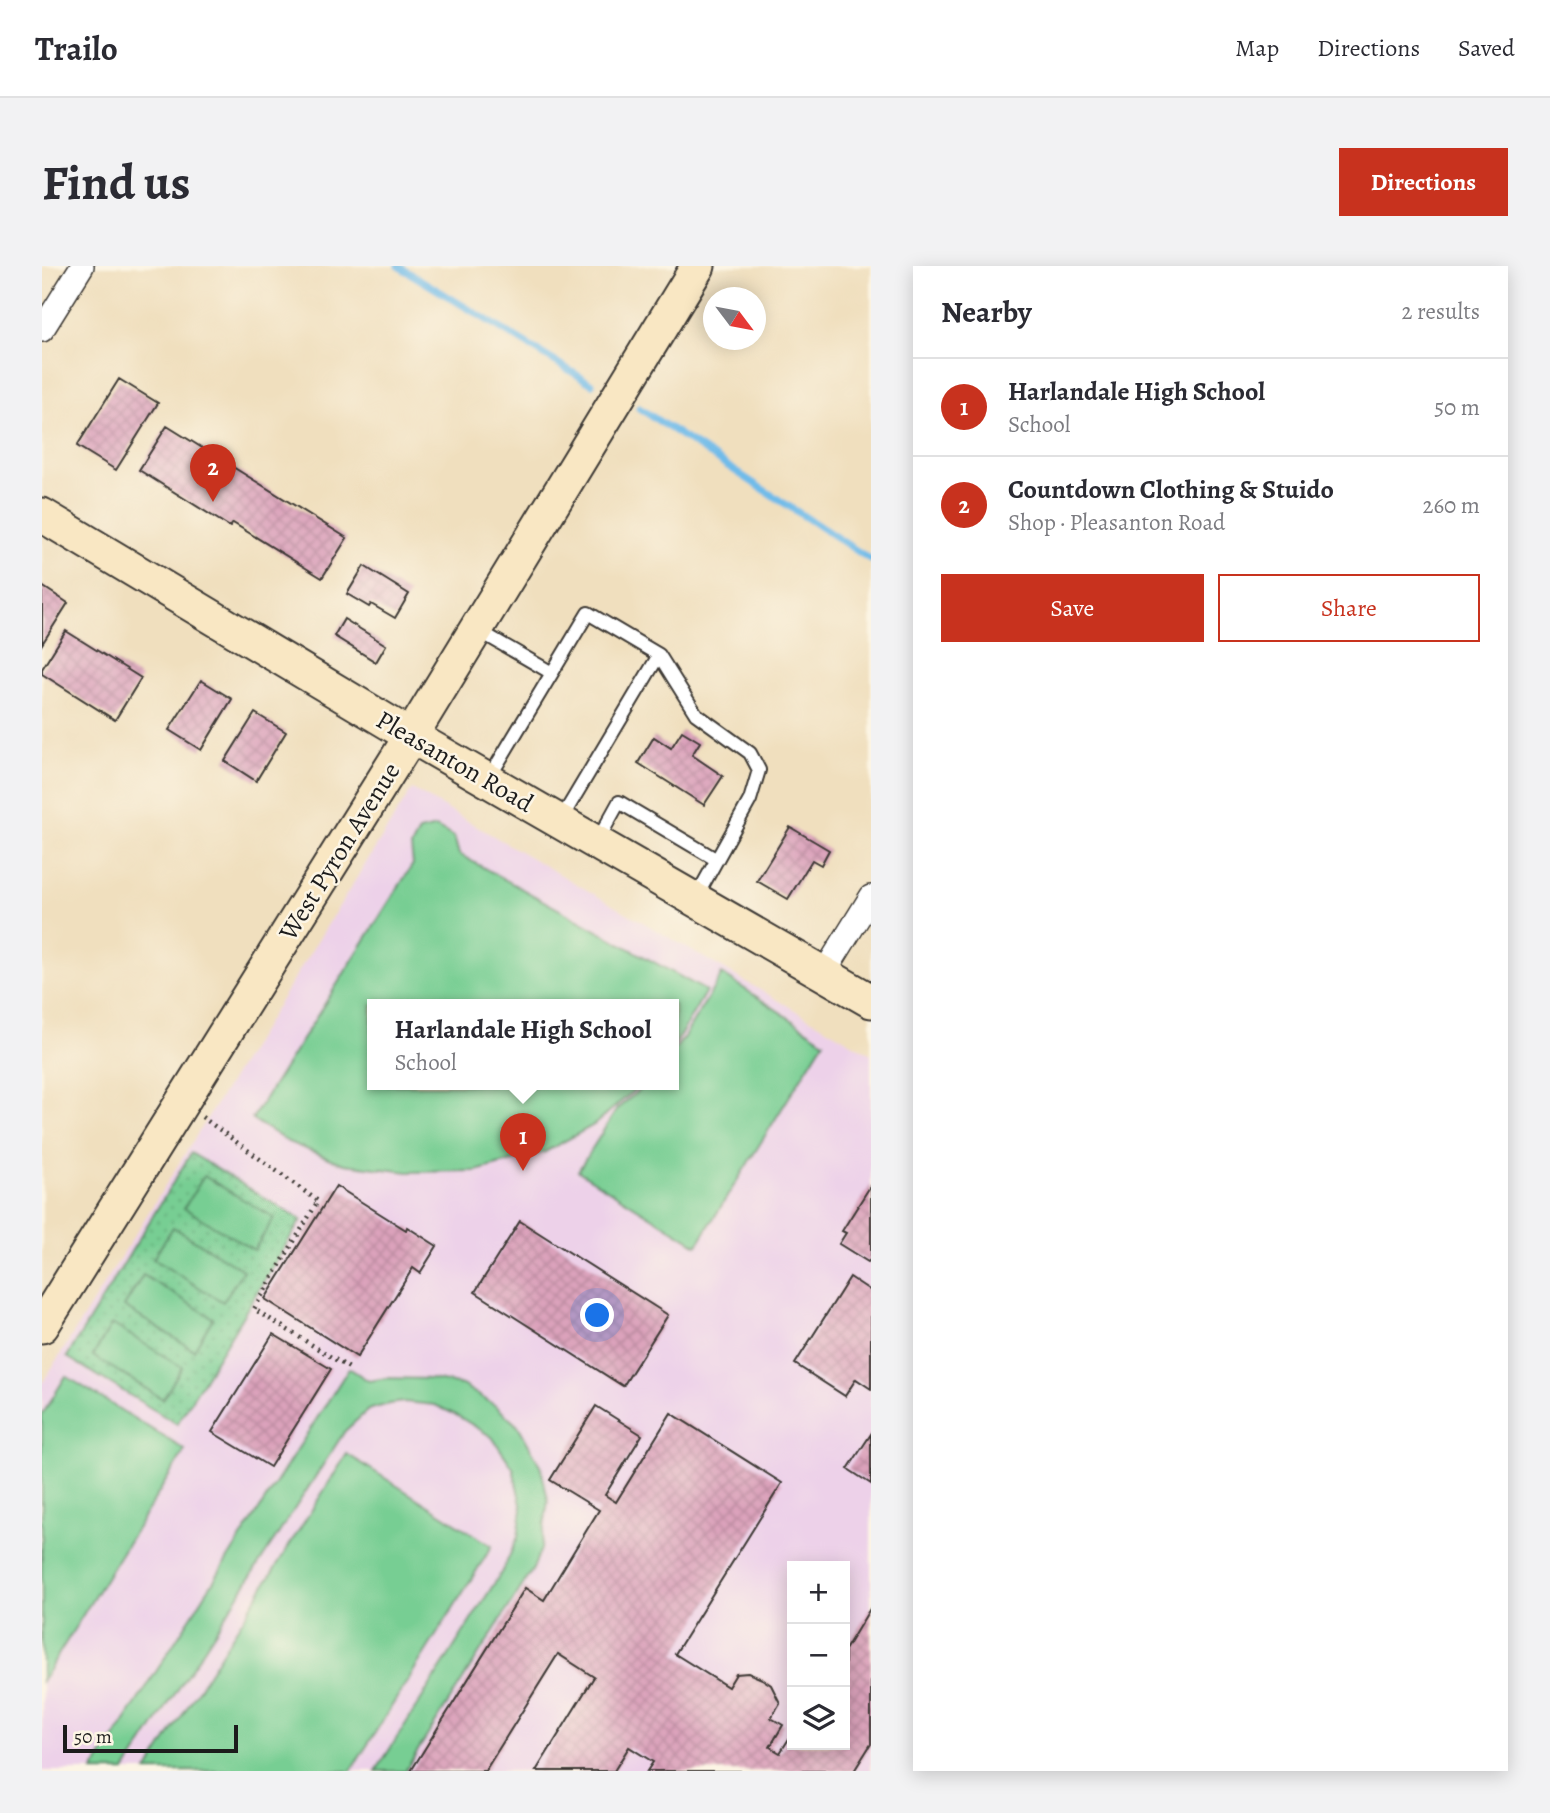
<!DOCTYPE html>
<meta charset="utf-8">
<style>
:root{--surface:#fff;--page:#f2f2f3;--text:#2b2b33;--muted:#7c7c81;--line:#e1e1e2;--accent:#c8321e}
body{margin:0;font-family:Alegreya,serif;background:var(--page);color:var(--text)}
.controls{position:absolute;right:21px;bottom:21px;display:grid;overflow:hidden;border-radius:0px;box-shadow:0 4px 18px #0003}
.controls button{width:63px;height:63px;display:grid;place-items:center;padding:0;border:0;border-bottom:2px solid var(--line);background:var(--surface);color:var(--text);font:35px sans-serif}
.compass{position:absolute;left:661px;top:21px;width:63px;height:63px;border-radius:50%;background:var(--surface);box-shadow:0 4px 18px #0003;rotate:122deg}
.scale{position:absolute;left:21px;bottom:18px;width:175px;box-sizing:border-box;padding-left:7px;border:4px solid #1c1c1c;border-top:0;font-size:19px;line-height:24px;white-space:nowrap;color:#1c1c1c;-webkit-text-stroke:5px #fcf5e5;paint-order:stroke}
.you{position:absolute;left:556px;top:1050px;width:24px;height:24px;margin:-18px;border:5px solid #fff;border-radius:50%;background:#1a73e8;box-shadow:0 0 0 10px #1a73e833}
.badge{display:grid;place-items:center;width:46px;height:46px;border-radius:50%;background:var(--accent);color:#fff;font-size:23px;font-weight:700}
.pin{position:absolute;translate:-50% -58px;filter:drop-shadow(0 2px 4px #0008)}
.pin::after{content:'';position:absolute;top:37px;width:24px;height:21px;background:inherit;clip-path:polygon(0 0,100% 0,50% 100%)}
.popup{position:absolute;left:325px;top:733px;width:312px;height:91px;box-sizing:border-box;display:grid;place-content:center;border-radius:0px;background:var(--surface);filter:drop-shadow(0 2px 5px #0005);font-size:23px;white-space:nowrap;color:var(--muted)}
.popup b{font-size:26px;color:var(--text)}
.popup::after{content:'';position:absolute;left:50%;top:100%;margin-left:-14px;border:14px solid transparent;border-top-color:var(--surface)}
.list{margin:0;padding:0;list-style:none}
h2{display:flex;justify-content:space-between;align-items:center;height:91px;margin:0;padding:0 28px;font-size:30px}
h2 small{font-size:23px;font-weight:400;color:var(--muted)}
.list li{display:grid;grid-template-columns:46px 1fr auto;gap:21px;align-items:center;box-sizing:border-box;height:98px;padding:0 28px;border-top:2px solid var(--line)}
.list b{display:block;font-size:26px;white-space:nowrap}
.list p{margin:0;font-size:23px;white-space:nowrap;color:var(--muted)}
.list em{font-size:23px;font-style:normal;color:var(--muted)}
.actions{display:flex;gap:14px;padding:21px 28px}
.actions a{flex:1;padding:16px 0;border:2px solid var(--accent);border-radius:0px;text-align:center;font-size:24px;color:var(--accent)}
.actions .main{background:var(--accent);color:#fff}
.icon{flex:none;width:38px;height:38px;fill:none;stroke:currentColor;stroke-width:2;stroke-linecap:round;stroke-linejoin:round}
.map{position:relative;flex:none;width:829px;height:1505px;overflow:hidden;border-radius:0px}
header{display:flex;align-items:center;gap:42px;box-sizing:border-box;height:98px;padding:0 35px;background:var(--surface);border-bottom:2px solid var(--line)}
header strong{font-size:33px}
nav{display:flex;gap:38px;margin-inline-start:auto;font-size:24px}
.intro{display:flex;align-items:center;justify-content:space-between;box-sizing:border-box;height:168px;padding:0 42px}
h1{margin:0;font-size:49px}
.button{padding:18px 32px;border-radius:0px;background:var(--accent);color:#fff;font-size:24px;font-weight:700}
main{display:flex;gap:42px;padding:0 42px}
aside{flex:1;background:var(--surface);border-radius:0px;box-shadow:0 4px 18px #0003}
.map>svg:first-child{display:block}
</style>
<header>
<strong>Trailo</strong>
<nav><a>Map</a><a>Directions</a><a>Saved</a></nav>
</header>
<div class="intro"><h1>Find us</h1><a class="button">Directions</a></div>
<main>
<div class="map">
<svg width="829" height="1505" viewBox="0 0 829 1505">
<defs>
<pattern id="green-dots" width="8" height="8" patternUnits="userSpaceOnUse" patternTransform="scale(1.75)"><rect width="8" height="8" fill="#77ce93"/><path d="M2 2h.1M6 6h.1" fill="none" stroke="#66b07e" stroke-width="1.8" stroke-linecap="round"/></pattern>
<pattern id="building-cross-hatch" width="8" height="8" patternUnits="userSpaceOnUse" patternTransform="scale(1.75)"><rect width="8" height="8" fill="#dba2bb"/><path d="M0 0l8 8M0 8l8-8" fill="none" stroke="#bb8ba0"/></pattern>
</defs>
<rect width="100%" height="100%" fill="#fcf5e5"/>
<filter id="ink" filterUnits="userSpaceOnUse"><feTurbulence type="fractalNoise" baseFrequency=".0143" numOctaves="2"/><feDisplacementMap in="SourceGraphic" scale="14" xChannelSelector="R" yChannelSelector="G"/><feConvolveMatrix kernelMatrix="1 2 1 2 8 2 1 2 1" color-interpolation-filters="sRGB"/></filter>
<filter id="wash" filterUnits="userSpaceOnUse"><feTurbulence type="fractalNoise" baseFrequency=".00686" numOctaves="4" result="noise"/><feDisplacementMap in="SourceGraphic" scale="28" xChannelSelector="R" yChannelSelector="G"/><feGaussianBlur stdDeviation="1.57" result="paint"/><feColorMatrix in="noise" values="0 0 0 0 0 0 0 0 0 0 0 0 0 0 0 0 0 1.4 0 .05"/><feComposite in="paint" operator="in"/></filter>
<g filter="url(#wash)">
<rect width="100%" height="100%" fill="#f0dfbe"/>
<path fill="#edd1e9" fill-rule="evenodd" d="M370 523 829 788V1505H0V1118ZM330 739H632V819H330ZM750 1300H803V1479H750Z"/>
<path fill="url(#green-dots)" stroke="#4a7558" stroke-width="2" d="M149 887 259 954 135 1158 25 1091Z"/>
<path fill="#77ce93" stroke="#4a7558" stroke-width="2" d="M394 561 412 571 417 588 664 725 632 780V739H330V819H598L552 859 503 886 434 905 366 906 302 898 246 876 210 853 371 598 369 581 377 565Z
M680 708 782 775 655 979 536 905 575 843 603 819H632V785L642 771Z
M162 910 232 952 212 984 142 942Z
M131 961 201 1004 181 1036 111 993Z
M101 1009 171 1052 152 1084 82 1041Z
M70 1058 140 1101 121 1133 51 1090Z
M307 1102 327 1115 345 1112 389 1113 420 1119 454 1140 477 1161 499 1201 506 1234 499 1283 491 1303 363 1505H334L462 1302 476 1271 480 1243 471 1202 450 1171 414 1149 393 1139 362 1136 347 1138 326 1144 303 1165 83 1505H51Z
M24 1110 143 1184 0 1415V1149Z
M305 1188 450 1280 309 1505H105Z"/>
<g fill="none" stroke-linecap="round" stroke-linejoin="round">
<path stroke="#70bbe9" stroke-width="7" d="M356 0 550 118
M597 142 829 294"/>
</g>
<g id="blocks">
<path fill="url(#building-cross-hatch)" d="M77 113 116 137 74 204 35 180Z
M125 160 305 272 280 312 191 257 188 261 97 204Z
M322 300 367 328 353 352 329 338 327 341 305 328Z
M0 320 26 337 0 378Z
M302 353 344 379 334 396 292 370Z
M24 365 99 412 73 454 0 408V403Z
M159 414 190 433 159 484 127 464Z
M213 447 244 466 214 515 183 495Z
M640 465 658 476 650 489 681 510 662 539 596 497 612 471 629 482Z
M748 561 787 584 779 599 770 594 746 633 715 615Z
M829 919V993L826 996 797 978 804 967 800 965Z
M294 920 364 964 365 961 395 980 378 1007 371 1002 315 1091 223 1033Z
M478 955 626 1049 581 1120 433 1026Z
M808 1011 829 1025V1123L814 1113 803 1130 753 1098Z
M231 1068 289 1103 228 1201 170 1166Z
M554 1140 600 1169 563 1229 574 1236 629 1147 740 1217 633 1388 686 1421 694 1408 706 1407 720 1413 729 1419 738 1437 729 1452 741 1459 728 1481 738 1487 750 1468V1479H803V1384L829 1341V1478L812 1505H605L611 1496 587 1481 572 1505H494L552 1411 516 1388 443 1505H369L483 1322 502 1334 557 1244 508 1214Z
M829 1168V1218L806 1203Z"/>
</g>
</g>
<g filter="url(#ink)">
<use href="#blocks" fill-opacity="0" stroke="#3c3934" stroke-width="2"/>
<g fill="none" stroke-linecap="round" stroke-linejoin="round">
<defs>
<path id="lane" d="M434 363 510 407
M617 389 654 448 708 487 717 504 708 534 653 633
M447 512 546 347 617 389 518 555
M556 574 577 536 675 594"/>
<path id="street" d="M0 64 40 0
M782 707 829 631"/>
<path id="secondary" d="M0 249 369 470 829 735
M0 1060 369 470 656 0"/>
</defs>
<use href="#lane" stroke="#3c3934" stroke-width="16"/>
<use href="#street" stroke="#3c3934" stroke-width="26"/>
<use href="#secondary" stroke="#3c3934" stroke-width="37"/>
<path stroke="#3c3934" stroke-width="4.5" stroke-dasharray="2 5" stroke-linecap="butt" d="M160 851 276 935 212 1043 307 1102"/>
<use href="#lane" stroke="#fff" stroke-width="12"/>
<use href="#street" stroke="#fff" stroke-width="23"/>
<use href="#secondary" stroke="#f9e7c3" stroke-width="33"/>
</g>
</g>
<g text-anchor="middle" stroke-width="5" stroke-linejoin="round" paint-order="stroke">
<g font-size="26" fill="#1c1c1c" stroke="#fcf5e5">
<text transform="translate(413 495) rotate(30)" y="9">Pleasanton Road</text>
<text transform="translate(297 585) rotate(-58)" y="9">West Pyron Avenue</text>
</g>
</g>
</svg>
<div class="controls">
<button>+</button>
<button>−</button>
<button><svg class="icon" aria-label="layers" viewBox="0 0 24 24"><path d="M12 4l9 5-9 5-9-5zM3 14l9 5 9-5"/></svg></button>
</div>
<svg class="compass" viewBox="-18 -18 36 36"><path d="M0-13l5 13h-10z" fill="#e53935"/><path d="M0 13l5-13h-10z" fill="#7c7c81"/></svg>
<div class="scale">50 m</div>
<div class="you"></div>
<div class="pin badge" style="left:481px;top:905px">1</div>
<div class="popup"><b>Harlandale High School</b>School</div>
<div class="pin badge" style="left:171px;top:236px">2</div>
</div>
<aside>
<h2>Nearby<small>2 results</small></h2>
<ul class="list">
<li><span class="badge">1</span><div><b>Harlandale High School</b><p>School</p></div><em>50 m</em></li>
<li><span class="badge">2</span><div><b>Countdown Clothing &amp; Stuido</b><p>Shop · Pleasanton Road</p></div><em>260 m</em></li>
</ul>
<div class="actions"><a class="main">Save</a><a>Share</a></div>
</aside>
</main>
